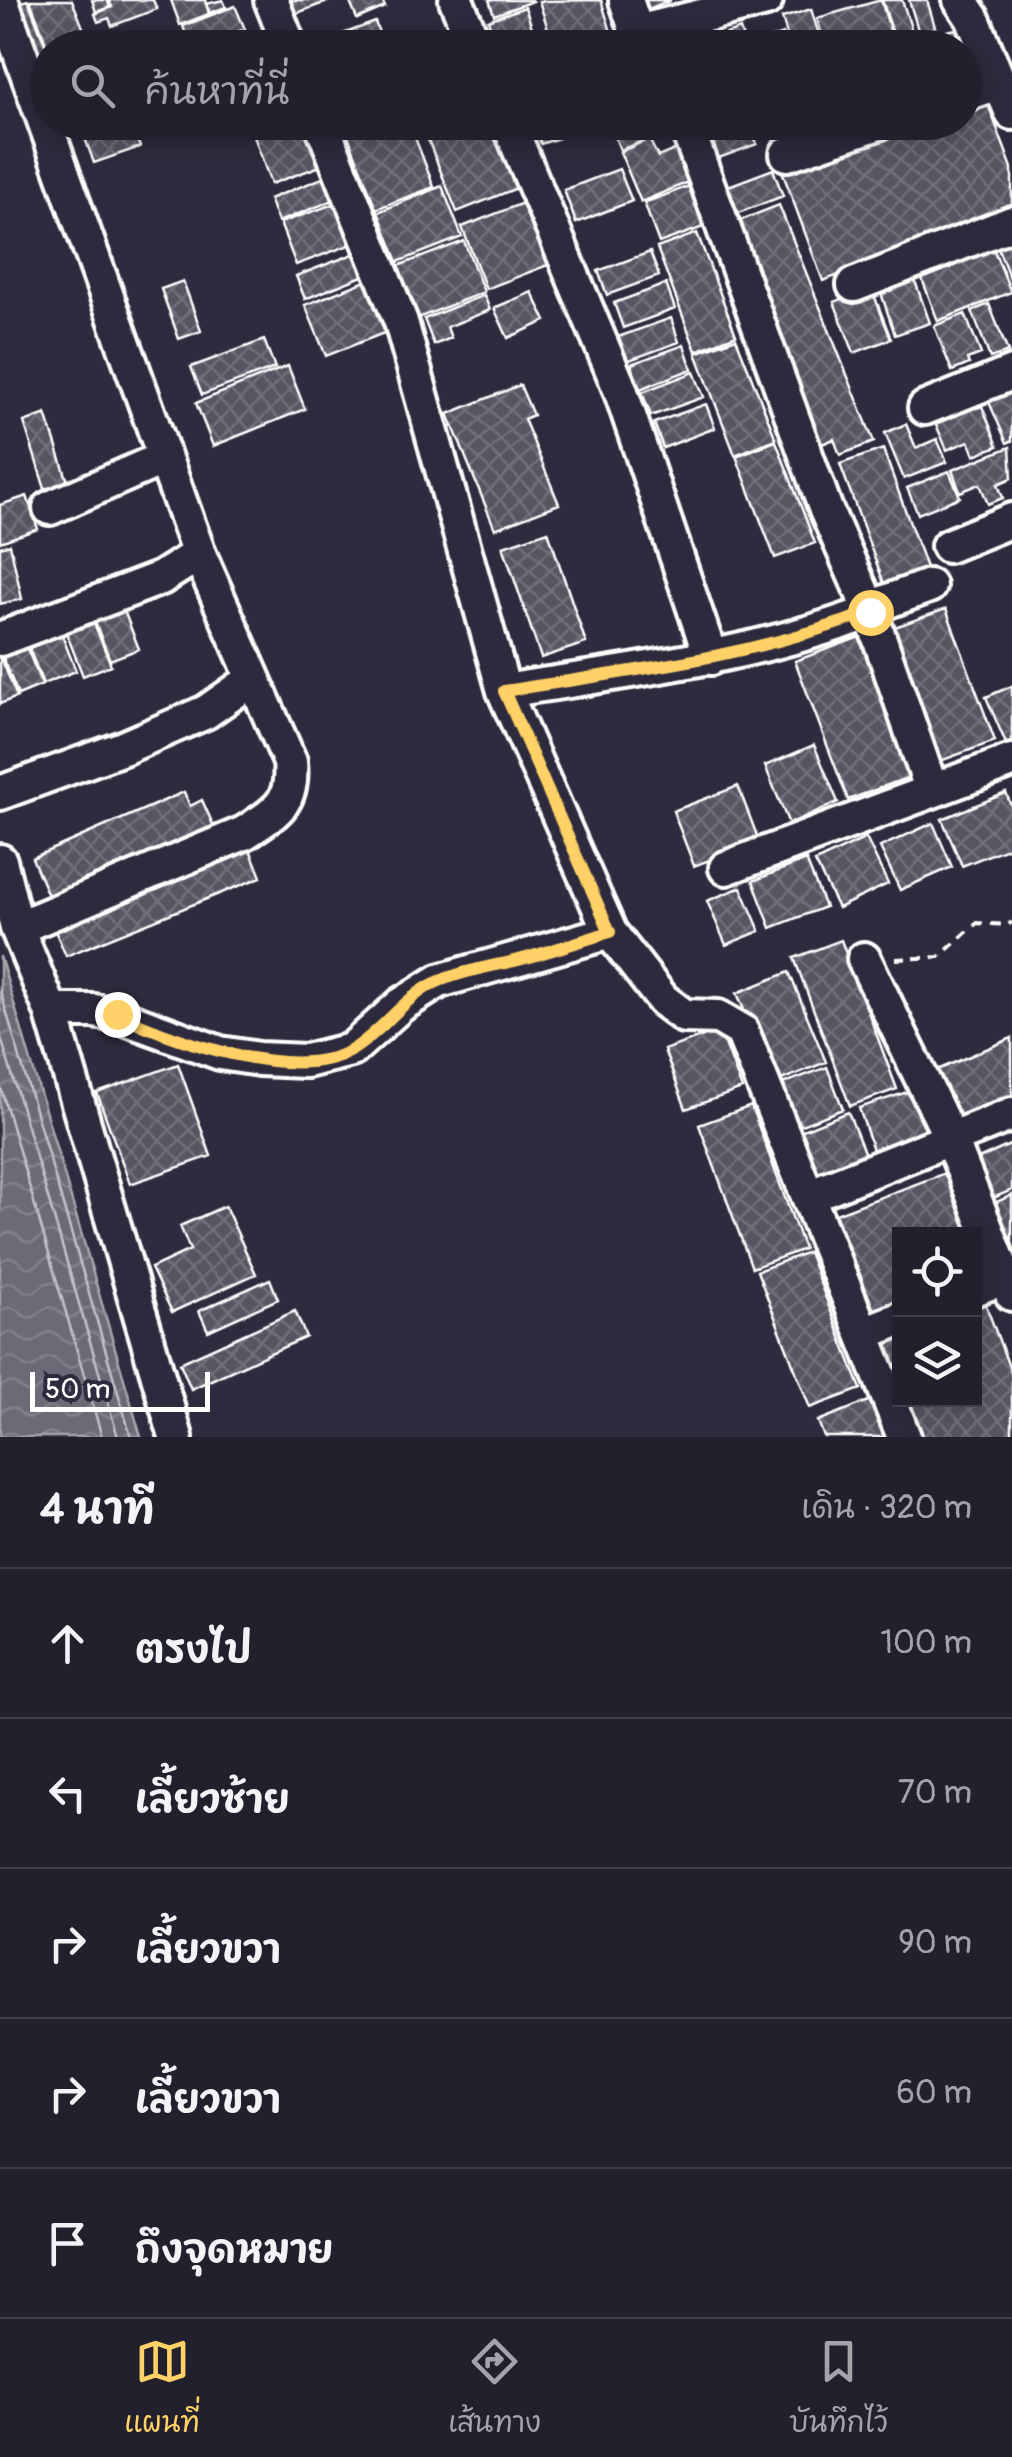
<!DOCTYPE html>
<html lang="th">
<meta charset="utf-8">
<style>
:root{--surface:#23202e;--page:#2f2d3a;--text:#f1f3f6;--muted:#a3a3aa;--line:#403e4a;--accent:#ffd166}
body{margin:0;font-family:Pangolin,"Playpen Sans Thai",sans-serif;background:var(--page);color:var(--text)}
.controls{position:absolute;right:30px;bottom:30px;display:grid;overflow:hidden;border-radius:0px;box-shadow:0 5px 25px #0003}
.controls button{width:90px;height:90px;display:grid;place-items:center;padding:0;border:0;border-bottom:2px solid var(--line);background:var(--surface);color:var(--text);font:50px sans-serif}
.scale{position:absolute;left:30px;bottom:25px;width:180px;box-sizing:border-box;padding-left:10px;border:5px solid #fff;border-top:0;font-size:28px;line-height:35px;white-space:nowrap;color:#fff;-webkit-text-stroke:8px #2f2a3d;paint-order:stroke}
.stop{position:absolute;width:30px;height:30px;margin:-22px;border:8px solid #ffd166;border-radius:50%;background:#fff}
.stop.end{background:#ffd166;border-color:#fff;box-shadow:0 2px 10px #0008}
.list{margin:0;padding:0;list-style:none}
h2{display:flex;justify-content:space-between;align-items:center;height:130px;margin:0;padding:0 40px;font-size:42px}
h2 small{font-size:32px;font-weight:400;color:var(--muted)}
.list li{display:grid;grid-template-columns:65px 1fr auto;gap:30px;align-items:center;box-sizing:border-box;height:150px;padding:0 40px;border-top:2px solid var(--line)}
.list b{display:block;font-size:38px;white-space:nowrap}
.list em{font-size:32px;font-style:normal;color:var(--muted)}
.icon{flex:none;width:55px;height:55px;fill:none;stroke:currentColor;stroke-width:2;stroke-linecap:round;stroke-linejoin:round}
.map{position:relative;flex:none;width:1012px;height:1437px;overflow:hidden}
.search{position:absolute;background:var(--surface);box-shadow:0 5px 25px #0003;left:30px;right:30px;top:30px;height:110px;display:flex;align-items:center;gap:25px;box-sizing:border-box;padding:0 35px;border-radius:55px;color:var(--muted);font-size:38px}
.sheet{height:880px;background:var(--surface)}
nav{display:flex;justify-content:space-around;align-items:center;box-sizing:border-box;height:140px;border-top:2px solid var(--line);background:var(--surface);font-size:28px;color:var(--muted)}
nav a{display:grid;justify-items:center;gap:5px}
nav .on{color:var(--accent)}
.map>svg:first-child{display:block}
</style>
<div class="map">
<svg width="1012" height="1437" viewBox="0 0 1012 1437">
<defs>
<pattern id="water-waves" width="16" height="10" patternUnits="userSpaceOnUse" patternTransform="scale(2.5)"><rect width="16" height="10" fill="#6d6a77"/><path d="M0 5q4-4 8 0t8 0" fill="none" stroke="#83808b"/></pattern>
<pattern id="building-cross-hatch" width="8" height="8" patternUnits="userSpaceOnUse" patternTransform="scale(2.5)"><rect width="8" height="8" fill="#595564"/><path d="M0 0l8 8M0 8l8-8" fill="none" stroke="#726e7b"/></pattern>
</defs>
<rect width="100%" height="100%" fill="#2f2a3d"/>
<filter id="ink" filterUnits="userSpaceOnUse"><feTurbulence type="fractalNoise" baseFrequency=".01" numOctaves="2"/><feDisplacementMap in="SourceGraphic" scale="20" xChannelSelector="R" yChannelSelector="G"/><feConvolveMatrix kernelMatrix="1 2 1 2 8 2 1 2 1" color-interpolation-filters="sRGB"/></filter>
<g filter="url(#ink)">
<path fill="url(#water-waves)" stroke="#a7a6ad" stroke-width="2.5" d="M0 956 141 1437H0Z"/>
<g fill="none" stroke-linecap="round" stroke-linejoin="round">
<path stroke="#c5c3c9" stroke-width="2.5" d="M0 990 131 1437
M0 1034 118 1437
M0 1085 102 1437"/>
</g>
<path fill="url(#building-cross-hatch)" stroke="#fff" stroke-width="2.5" d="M28 0 48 52V61L35 66 11 5Z
M30 0H72L90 45 48 48Z
M92 0H107L110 7 96 12Z
M109 0H153L157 9 112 26 109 18 98 22 95 14 112 7Z
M171 0H205L209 14 180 25Z
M223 0 226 7 210 13 206 4Z
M292 0H332L284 18 279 5Z
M349 0H382L385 7 357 19Z
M489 0H532L533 1 494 15Z
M601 0 612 35 574 48H554L539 1Z
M643 0H671L646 10Z
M881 0 893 40 868 48H826L817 18Z
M882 0H902L913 34 895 40Z
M909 0H927L935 27 919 33Z
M235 6 245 29 191 48 183 26Z
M525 7 539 48H497L488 20Z
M811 9 823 48H791L782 18Z
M375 22 385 48H320L318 43Z
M740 29 746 48H718L715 38Z
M956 29 961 48H942L938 33Z
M932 32 937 48H879Z
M278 34 283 48H241Z
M783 34 787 48H756L764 45 763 40Z
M460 35 464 48H425Z
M713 40 716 48H690Z
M985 96 1012 168V211L823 281 782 171 913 122H964V103Z
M79 122H131L140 147 94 163Z
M249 122H314L329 163 271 184Z
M374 122H409L434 187 376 209 347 133Z
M428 122H483L486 130 497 126 522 186 457 212 422 125Z
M533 122H599L600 124 541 144Z
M609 122H674L676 128 620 150Z
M696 122 742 123 701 137Z
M752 122H773L776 131 757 138Z
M775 122H809L811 127 779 136Z
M749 123 757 144 719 158 711 137Z
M649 139 658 157 684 146 698 178 641 202 620 152Z
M619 169 632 201 576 223 564 190Z
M773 169 783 196 733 215 723 188Z
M335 173 344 196 278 222 269 199Z
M697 183 712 224 659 243 644 203Z
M442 186 462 237 398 262 378 212Z
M533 199 558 261 486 289 462 227Z
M345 200 360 241 296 265 280 223Z
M779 205 874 442 840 455 834 439 817 446 729 225Z
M1012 231V284L993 236Z
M697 233 736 335 696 351 657 248Z
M464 241 484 292 418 318 398 266Z
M993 248 1011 292 938 321 922 279 952 267 948 255Z
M361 251 370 273 305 299 296 276Z
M650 252 659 276 607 295 598 271Z
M911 270 930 323 895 335 877 281Z
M373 278 394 329 326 356 305 305Z
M183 281 201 331 179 339 161 289Z
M666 284 675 309 623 328 614 303Z
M871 287 891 339 854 353 834 302Z
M532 292 546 321 508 338 494 308Z
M484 295 490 310 447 327 451 338 434 345 424 319Z
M989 304 1008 352 990 358 972 311Z
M965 314 981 354 967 359 969 364 952 371 934 326Z
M671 318 679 342 627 361 618 337Z
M736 338 776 439 735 455 696 353Z
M264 340 275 368 202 395 191 367Z
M684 345 692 369 640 389 631 364Z
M288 366 305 409 213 446 196 403Z
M694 372 704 397 651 416 642 392Z
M520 385 533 415 524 419 559 504 495 529 448 414Z
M1012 389V441L1007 443 985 393Z
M972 396 977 408 982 406 998 446 975 455 969 441 947 450 931 413Z
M706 404 715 428 663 448 654 423Z
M46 414 68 482 45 489 24 422Z
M906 424 916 448 937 439 947 462 904 479 885 433Z
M776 441 815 543 775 558 736 456Z
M1010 447 1012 478 998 484 1003 498 988 504 980 484 960 492 952 470Z
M883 449 928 573 886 589 840 464Z
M949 471 960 497 918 514 907 488Z
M27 496 38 529 0 542V505Z
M548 531 586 643 541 658 503 546Z
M10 544 22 599 0 604V547Z
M119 598 139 649 110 660 90 610Z
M946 609 995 741 935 763 886 630Z
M89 611 111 665 83 676 62 622Z
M56 620 76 671 43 684 23 633Z
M22 636 42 685 18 695 0 650Z
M860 637 912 776 848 800 795 661Z
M0 655 17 697 0 704Z
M1012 686V744L1007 746 986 697Z
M814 745 838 802 789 824 765 766Z
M738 786 759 841 694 866 673 811Z
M184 792 190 806 202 800 215 829 50 900 32 858Z
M1006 793 1012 808V846L962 866 942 819Z
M933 823 952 867 900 890 880 847Z
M866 838 888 884 838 908 815 862Z
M246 839 261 877 66 956 50 919Z
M806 860 825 907 771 928 753 881Z
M741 887 760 931 726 945 707 901Z
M841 940 897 1089 850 1106 794 958Z
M789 972 826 1062 774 1083 737 993Z
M720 1030 742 1089 686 1109 664 1050Z
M1012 1038V1095L956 1119 935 1071Z
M178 1064 211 1156 130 1184 97 1093Z
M827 1067 843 1109 799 1126 782 1084Z
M913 1090 928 1135 874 1153 859 1108Z
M751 1106 804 1249 752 1268 699 1125Z
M848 1112 866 1157 817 1175 800 1131Z
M1012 1144V1190L991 1199 974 1161Z
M945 1173 969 1234H900V1310L877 1318 857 1267 853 1268 833 1215Z
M1012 1195V1247L992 1204Z
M225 1206 256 1274 172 1312 151 1268 190 1250 180 1226Z
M808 1252 861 1389 810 1408 757 1271Z
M270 1279 278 1299 208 1331 199 1311Z
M984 1300 1012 1375V1437H913L877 1339 900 1331V1400H974V1303Z
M295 1311 306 1337 191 1389 180 1363Z
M871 1400 886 1437H824L818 1421Z"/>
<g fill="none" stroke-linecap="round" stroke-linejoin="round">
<defs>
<path id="minor" d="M1 0 199 554 290 762C294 804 276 812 244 833L17 928
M271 0 290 48
M456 0 476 48
M626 0 637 32 654 39
M960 0 973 19 1012 113
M637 32 766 0
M964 95 1001 82
M321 122 401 322 504 691 610 932 663 1000 684 1016 718 1017 742 1031 904 1437
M508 122 620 389 711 658
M685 122 826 510 869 608 932 791
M787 154 881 122
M854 285 1012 223
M925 408 1012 373
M50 508 164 458
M948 546 1012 520
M869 608 929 586
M0 639 161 578 199 554
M504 691C628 671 752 657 870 612
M0 793 123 748 206 712 253 679
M0 861 17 928 51 1011 176 1437
M726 868 1012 761
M864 959 950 1137 1012 1294
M51 1011H94L117 1015 220 1053 259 1059 306 1061 351 1050 401 1005 439 981 610 932
M808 1196 1012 1114
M974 1289 1012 1274
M864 1333 900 1319"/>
</defs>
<use href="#minor" stroke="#fff" stroke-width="40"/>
<path stroke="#fff" stroke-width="4" stroke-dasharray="10 8" stroke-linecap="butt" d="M896 959 939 957 977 923 1008 925 1012 922"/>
<use href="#minor" stroke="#2f2a3d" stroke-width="32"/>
</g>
</g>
<g fill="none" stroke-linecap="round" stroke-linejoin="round" filter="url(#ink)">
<path stroke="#ffd166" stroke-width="12" d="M117 1014C174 1040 293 1084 352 1050 385 1030 405 994 442 980 470 969 501 965 530 957 557 949 584 940 610 932L504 691C628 671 752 657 870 612"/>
</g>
</svg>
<div class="controls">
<button><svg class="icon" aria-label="locate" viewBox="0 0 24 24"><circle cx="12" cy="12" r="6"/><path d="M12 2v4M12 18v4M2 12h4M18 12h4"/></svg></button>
<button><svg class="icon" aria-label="layers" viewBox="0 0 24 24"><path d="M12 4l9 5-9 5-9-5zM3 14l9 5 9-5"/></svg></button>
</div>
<div class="scale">50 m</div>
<div class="stop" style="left:870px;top:612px"></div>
<div class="stop end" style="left:117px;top:1014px"></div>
<div class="search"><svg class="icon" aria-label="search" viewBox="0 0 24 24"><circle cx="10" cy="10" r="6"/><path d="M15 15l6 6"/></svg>ค้นหาที่นี่</div>
</div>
<section class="sheet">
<h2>4 นาที<small>เดิน · 320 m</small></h2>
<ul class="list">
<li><svg class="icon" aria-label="ahead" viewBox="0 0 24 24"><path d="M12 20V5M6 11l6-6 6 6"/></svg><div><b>ตรงไป</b></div><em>100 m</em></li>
<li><svg class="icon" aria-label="left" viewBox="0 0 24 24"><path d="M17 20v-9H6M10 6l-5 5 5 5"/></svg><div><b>เลี้ยวซ้าย</b></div><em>70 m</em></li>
<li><svg class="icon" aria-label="right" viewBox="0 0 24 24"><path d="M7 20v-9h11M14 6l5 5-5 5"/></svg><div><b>เลี้ยวขวา</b></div><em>90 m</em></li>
<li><svg class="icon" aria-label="right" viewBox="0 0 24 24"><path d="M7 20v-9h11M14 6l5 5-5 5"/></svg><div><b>เลี้ยวขวา</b></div><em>60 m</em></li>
<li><svg class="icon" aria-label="arrive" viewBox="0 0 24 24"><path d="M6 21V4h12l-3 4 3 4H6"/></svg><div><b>ถึงจุดหมาย</b></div></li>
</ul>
</section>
<nav>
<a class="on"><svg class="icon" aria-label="map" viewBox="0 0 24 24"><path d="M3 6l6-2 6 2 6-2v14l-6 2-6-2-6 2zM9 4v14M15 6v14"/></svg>แผนที่</a>
<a><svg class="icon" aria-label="directions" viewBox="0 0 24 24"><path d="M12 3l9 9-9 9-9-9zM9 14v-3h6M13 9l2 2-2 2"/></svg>เส้นทาง</a>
<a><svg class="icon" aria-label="saved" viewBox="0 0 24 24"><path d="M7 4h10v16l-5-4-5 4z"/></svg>บันทึกไว้</a>
</nav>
